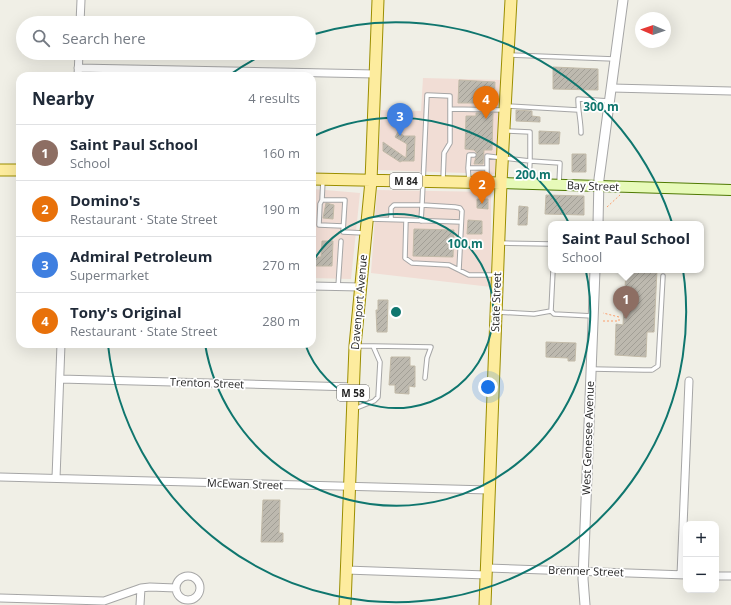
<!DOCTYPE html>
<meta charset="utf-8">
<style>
:root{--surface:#fff;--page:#f6f6f7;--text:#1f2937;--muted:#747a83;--line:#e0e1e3;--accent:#0f766e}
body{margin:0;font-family:"Open Sans",sans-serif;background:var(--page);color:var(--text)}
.controls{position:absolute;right:12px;bottom:12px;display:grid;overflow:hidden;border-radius:8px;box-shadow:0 4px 16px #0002}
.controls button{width:36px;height:36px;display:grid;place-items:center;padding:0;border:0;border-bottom:1px solid var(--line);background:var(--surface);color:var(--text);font:20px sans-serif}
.compass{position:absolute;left:635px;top:12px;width:36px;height:36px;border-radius:50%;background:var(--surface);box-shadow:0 4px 16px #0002;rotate:272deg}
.you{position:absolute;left:488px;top:387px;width:14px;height:14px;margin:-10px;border:3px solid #fff;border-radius:50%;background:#1a73e8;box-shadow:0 0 0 6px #1a73e833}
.badge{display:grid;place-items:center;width:26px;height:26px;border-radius:50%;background:var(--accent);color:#fff;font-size:13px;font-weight:700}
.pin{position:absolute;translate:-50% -33px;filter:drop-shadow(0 1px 2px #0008)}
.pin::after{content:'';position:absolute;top:21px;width:14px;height:12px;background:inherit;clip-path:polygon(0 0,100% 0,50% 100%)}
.popup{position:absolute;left:548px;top:221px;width:156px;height:52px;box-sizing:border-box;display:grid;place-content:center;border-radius:8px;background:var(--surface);filter:drop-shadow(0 1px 3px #0005);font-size:13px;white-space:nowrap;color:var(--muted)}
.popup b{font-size:15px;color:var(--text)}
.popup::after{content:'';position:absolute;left:50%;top:100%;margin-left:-8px;border:8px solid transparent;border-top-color:var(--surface)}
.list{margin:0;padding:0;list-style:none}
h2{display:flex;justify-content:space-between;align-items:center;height:52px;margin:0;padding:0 16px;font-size:17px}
h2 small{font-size:13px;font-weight:400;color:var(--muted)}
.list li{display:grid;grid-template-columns:26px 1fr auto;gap:12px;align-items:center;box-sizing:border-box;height:56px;padding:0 16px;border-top:1px solid var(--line)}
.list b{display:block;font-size:15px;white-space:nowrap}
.list p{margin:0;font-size:13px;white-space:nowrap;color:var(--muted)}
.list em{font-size:13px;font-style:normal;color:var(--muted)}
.icon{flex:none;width:22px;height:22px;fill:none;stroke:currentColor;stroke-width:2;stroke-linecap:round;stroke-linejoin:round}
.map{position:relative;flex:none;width:731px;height:605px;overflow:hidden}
.search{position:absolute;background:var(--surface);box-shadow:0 4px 16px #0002;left:16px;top:16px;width:300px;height:44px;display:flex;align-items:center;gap:10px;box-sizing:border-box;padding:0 14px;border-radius:22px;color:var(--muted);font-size:15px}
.panel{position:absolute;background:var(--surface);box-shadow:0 4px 16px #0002;left:16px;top:72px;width:300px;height:276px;border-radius:12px}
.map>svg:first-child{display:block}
</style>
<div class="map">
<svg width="731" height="605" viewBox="0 0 731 605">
<defs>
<pattern id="building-hatch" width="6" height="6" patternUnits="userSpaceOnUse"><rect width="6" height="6" fill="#bdb9af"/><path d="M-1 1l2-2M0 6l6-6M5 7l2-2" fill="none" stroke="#a29f96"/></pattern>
</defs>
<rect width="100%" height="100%" fill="#f0efe6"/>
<path fill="#f1ddd5" d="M423 78 501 80 495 174 378 170 381 110 421 111Z
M313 189 360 193 351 279 312 278Z
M377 190 491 192V287L371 273Z"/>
<path fill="url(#building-hatch)" stroke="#c2baa8" d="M553 67 598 69V90L553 89Z
M459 80 495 82 494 107 476 106V103H458Z
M584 103H595V109L583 110Z
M516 110 532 111V116L540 117V122L516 121Z
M476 113H493L492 150H484L483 164H474L477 153 474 150 465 149 466 116H476Z
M539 131 560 132 559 144H539Z
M398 132 404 136H415L414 161H402L400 162 383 151V142L406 158 407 144 395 137Z
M572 154H586V172H572Z
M546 195 584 196V215L545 214Z
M477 199H488V209L477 208Z
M326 203 334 205 333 219 323 218Z
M519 206 528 207 527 225H518Z
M468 220 482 221V234H467Z
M414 229 454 230 453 257 413 256Z
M322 241H333L332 266H312V257H321Z
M626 270H657L654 332H647L646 357 615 355 616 324 623 325Z
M378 300H388L387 332H377L376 310H378Z
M546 342 576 343 575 361H568V358L546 357Z
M391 357H410V366H415V387L409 386V394L395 393V385H389Z
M263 500H280L279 533H283V542H261Z"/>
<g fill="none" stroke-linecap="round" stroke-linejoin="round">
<defs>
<path id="service" d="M510 55 614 59
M506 106 578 110
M450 109 503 110
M505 131 530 132V161L560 163 559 184
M581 133C581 121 578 111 578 99L609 101
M468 168 469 155H474
M323 180 322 200H345L343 232 364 233
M443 180 444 153 450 143V96L427 95 422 205 455 207 460 208 462 211 459 270
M469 180 468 168H487
M487 181V156L530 161 529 183
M322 200 320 204 319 225 343 226
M369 219 406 220 405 258 412 263 449 265 469 275H496
M391 219V208L394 205H422L421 221
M406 220 461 222
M500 243 551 244
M553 270 551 311 554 314 593 316
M338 287 341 241
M498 312 534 314 551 311
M373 346 431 347 427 358 425 378
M592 369 644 370H652L658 366 663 276
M354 409 374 401 378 397 380 362 373 346H357"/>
<path id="minor" d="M80 23 81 0
M78 68 375 74
M78 76 79 53
M612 88 731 91
M312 286 360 287
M60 379 354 387
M0 477 489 490
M56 478 61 344
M487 568 686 575
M346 570 486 575
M681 575 689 381
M716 576H731
M176 588a12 12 0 1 1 24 0a12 12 0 1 1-24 0Z
M0 598 104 601 141 588 150 587 176 588
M140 605 141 588"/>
<path id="tertiary" d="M598 224 599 179 623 0
M585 605 583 579 595 270"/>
<path id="secondary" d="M501 183 731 190"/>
<path id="primary" d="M0 170H20
M312 179 501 183
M345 605 355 346 371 181 378 0
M485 605 501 183 511 0"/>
</defs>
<use href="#service" stroke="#a6a6a6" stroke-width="5.5"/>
<use href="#minor" stroke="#a6a6a6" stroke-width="9"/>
<use href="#tertiary" stroke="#a6a6a6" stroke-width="11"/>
<use href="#secondary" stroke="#4f7903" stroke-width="12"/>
<use href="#primary" stroke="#9b8e00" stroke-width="13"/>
<path stroke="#fc9e6b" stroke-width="1" stroke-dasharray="2 2" stroke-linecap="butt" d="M607 207 620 195
M603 321H619V317L603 313"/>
<use href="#service" stroke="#fff" stroke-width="3.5"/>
<use href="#minor" stroke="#fff" stroke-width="7"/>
<use href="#tertiary" stroke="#fff" stroke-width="9"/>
<use href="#secondary" stroke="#e7fab9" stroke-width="10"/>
<use href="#primary" stroke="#fdec9e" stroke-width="11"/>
</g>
<g fill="none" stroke="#0f766e" stroke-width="2">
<path d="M312 263A97 97 0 1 1 305 344"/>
<path d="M312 137A194 194 0 1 1 205 344"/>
<path d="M228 76A290 290 0 0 1 264 54M311 35A290 290 0 1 1 108 345"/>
</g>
<g text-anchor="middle" stroke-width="3.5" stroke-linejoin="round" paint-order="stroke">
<g fill="#fff" stroke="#626262" stroke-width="1">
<rect x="390" y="173" width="32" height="16" rx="3"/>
<rect x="337" y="385" width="32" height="16" rx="3"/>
</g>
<g font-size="10" font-weight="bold" fill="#1f1f1f">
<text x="406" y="185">M 84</text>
<text x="353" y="397">M 58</text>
</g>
<g font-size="11" fill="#1f1f1f" stroke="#fff">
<text transform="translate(593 186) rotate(2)" y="4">Bay Street</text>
<text transform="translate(359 302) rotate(-85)" y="4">Davenport Avenue</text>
<text transform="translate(496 302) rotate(-88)" y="4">State Street</text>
<text transform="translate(207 383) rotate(2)" y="4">Trenton Street</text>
<text transform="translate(588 438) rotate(-88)" y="4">West Genesee Avenue</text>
<text transform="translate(245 484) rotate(2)" y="4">McEwan Street</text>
<text transform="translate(586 571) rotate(2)" y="4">Brenner Street</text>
</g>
</g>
<circle cx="396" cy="312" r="6" fill="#0f766e" stroke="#fff" stroke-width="2"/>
<g font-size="12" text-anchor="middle" font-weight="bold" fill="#0f766e" stroke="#fff" stroke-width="3.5" stroke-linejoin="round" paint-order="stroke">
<text x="601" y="111">300 m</text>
<text x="533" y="179">200 m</text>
<text x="465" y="248">100 m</text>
</g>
</svg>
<div class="controls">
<button>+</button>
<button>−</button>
</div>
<svg class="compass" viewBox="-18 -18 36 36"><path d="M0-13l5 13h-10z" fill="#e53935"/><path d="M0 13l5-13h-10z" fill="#747a83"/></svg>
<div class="you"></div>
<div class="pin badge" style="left:626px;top:319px;background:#8d6e63">1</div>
<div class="popup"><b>Saint Paul School</b>School</div>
<div class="pin badge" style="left:482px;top:204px;background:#e8710a">2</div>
<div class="pin badge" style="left:400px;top:136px;background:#3f7fe0">3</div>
<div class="pin badge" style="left:486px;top:119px;background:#e8710a">4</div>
<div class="search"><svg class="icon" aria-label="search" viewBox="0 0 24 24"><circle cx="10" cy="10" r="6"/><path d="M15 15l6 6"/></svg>Search here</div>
<section class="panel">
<h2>Nearby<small>4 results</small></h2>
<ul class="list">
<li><span class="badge" style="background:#8d6e63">1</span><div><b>Saint Paul School</b><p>School</p></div><em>160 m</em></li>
<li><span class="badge" style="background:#e8710a">2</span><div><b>Domino's</b><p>Restaurant · State Street</p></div><em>190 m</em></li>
<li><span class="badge" style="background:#3f7fe0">3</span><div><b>Admiral Petroleum</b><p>Supermarket</p></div><em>270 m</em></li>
<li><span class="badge" style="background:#e8710a">4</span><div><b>Tony's Original</b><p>Restaurant · State Street</p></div><em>280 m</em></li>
</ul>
</section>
</div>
